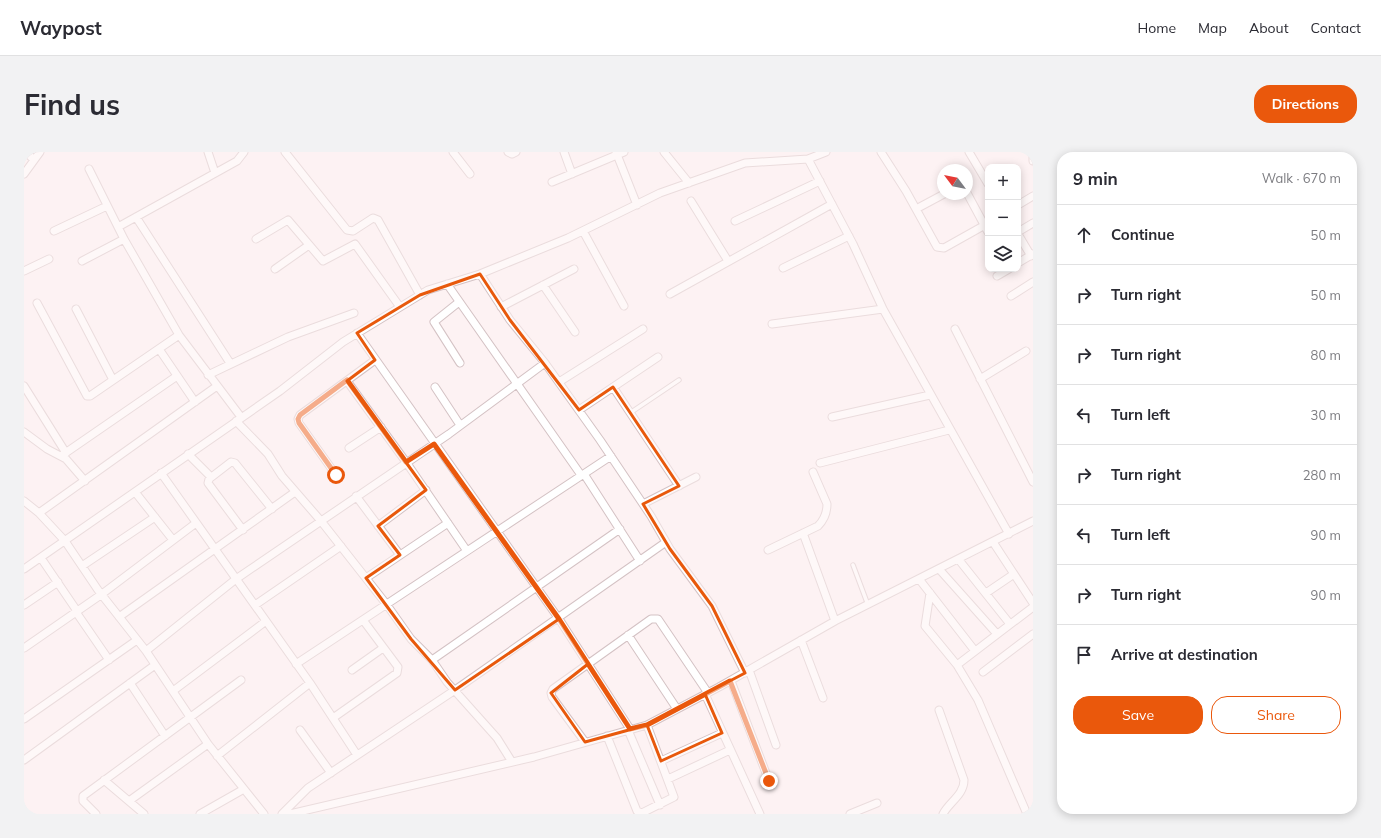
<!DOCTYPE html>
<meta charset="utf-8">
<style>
:root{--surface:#fff;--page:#f2f2f3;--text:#2b2b33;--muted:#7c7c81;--line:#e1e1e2;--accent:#ea580c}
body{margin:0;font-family:Mulish,sans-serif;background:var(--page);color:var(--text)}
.controls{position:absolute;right:12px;top:12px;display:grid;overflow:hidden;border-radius:8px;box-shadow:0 2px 10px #0003}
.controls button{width:36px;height:36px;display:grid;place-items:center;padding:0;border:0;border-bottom:1px solid var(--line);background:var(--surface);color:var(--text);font:20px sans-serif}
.compass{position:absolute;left:913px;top:12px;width:36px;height:36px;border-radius:50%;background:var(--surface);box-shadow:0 2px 10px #0003;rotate:302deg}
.stop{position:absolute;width:12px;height:12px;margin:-9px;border:3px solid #ea580c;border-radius:50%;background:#fff}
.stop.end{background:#ea580c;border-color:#fff;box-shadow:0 1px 4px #0008}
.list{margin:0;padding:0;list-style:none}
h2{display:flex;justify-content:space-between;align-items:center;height:52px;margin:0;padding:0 16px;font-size:17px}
h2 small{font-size:13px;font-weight:400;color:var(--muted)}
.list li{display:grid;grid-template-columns:26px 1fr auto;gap:12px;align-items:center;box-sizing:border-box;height:60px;padding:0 16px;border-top:1px solid var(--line)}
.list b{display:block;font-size:15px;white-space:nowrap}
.list em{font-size:13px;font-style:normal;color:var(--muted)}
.actions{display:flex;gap:8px;padding:12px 16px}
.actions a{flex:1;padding:9px 0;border:1px solid var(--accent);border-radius:16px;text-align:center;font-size:14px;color:var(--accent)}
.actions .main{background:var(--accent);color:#fff}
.icon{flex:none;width:22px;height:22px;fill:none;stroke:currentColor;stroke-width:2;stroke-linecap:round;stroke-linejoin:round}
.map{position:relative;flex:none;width:1009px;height:662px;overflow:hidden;border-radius:16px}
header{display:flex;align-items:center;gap:24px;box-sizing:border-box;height:56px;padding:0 20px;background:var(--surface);border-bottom:1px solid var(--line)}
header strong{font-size:19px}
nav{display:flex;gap:22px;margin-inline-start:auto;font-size:14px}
.intro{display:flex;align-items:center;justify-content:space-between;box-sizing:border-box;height:96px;padding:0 24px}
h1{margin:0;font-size:28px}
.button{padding:10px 18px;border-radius:16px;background:var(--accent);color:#fff;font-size:14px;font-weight:700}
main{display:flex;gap:24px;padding:0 24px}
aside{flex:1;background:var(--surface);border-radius:16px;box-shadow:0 2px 10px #0003}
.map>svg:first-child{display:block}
</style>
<header>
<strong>Waypost</strong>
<nav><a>Home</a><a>Map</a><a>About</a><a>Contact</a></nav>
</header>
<div class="intro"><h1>Find us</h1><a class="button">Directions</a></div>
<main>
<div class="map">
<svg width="1009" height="662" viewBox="0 0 1009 662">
<rect width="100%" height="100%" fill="#fdf2f3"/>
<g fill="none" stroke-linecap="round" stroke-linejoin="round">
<defs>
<path id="lane" d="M606 261 655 228
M829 413 844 453"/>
<path id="street" d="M2 0 10 8
M184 0 191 21
M261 0 323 78 329 79 349 66 354 68 396 143
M429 0 446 22
M484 0 488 2 492 0
M540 0 548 22
M592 0 613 53
M640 0 665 31
M857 0 882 39 913 95 920 96 961 73
M945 0 964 32
M1009 3V9
M784 7 829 92 859 157 985 382
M65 17 100 87 155 183 217 265
M0 22 16 0
M528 30 600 0
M943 41 964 80
M667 49 704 109
M994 53 1009 44
M892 57 920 42
M112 65 206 211
M711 69 796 29
M94 75 213 9 220 0
M30 79 83 54
M559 79 600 154
M994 80 1009 71
M994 82 1007 104
M232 87 264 68 299 109 331 92 376 155
M58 109 100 87
M994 111 1009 102
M759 116 825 84
M251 117 285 93
M0 119 25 107
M973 124 985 117
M423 132 557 323
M519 133 551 180
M646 142 808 52
M987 144 1009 130
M435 150 410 170 436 211
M13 151 63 244H66L155 183
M477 155 550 117
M52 157 89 228
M748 172 859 157
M931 177 1009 330
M333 181 535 467 606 577
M135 197 171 250
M521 211 486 168 456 122 544 86 636 41 721 11 784 7 802 0
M184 223 264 185 330 161
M956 227 1002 199
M323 229 382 310 443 399
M535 230 619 177
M0 234 42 301
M411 235 436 273
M589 235 655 334
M555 258 634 205
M808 265 906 243
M212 269 244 302 258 324 297 369 363 453 387 487 408 508 423 530 473 586 488 610
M0 280 23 297 42 307 61 329
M325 296 357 275
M164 302 187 325
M37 304 153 224
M796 311 925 278
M137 321 286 531 333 603
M560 322 616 409
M312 323 275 271 274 267 276 263 351 208
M111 340 149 388
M332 344 376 403
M0 349 15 361 41 389 74 438 122 499
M619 352 672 325
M15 361 193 234
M354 374 402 338
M219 378 184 331 185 327 207 310 211 311 248 357
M779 381 811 469
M969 390 1009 451
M744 398 794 374C800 368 803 361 803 352L789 320
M17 406 53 459
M935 408 986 472
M58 414 131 365
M0 417 256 239 319 190 404 138 456 122
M915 417 973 482
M342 426 424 371
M895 427 951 499
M906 441 901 474 933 513 954 548 1003 662
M962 441 990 422
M0 453 34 430
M231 453 317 394
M52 460 85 508
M95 465 271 340
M604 483 653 557
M777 488 799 546
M0 496 78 442 172 371
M408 508 596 377
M272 512 587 304
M933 513 1009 455
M328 518 359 496
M725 518 752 593
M959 520 1009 482
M707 529 745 629
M106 531 141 584
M149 539 242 469
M681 542 736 662
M915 558 940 628C940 643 925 650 919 662
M309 566 373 521 374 515 339 468
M0 567 113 488
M276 578 307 621
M604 578 636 653
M583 584 613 659 618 661 650 645 623 573
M561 590 528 545 527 541 529 537 627 467H634L684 541
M193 604 286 531
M0 608 131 513
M637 609 698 581
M644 627 706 598
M80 628 120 662
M105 649 184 592
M72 662 59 649V644L217 528
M176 662 220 637
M240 662 184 592 122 499 212 427 425 282 521 211 576 288 627 364 646 397 688 454 721 521
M258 662 284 636 431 538 642 390
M266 662 510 605 623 573 695 535 811 469 1009 369
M826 662 853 651"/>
</defs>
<use href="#lane" stroke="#d4c2c4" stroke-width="5.5"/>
<use href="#street" stroke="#d4c2c4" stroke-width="9"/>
<use href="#lane" stroke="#fff" stroke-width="3.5"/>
<use href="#street" stroke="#fff" stroke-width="7"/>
</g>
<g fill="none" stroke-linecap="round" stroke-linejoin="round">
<path stroke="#ea580c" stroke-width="5" d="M312 323 275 271 274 267 276 263 323 228 382 310 410 292 535 467 606 577 623 573 706 529 745 629"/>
</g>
<path d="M0 0H1009V662H0ZM456 122 486 168 555 258 589 235 655 334 619 352 646 397 688 454 721 521 681 542 698 581 637 609 623 573 561 590 527 541 564 512 535 467 431 538 387 487 342 426 376 403 354 374 402 338 323 229 351 208 333 181 396 143Z" fill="#fdf2f3" fill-opacity=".55" fill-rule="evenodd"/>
<path fill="none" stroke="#e8590c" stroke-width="3" stroke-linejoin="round" d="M456 122 486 168 555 258 589 235 655 334 619 352 646 397 688 454 721 521 681 542 698 581 637 609 623 573 561 590 527 541 564 512 535 467 431 538 387 487 342 426 376 403 354 374 402 338 323 229 351 208 333 181 396 143Z"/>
</svg>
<div class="controls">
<button>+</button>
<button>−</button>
<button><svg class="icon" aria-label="layers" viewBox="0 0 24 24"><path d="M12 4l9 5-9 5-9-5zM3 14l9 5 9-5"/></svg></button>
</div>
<svg class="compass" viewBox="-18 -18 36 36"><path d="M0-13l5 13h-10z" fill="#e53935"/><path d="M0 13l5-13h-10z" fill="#7c7c81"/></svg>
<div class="stop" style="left:312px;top:323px"></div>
<div class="stop end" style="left:745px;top:629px"></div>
</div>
<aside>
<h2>9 min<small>Walk · 670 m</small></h2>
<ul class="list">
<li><svg class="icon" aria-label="ahead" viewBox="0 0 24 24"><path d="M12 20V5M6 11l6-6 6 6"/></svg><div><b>Continue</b></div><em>50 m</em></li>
<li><svg class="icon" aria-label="right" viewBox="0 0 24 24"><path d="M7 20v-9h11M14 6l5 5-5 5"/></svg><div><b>Turn right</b></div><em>50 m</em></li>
<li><svg class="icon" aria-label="right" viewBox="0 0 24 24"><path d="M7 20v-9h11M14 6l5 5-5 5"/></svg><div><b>Turn right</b></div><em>80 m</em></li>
<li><svg class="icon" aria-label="left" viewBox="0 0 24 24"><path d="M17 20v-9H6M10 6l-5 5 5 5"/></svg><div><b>Turn left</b></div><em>30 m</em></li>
<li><svg class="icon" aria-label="right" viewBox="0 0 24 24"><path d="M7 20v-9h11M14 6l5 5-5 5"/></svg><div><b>Turn right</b></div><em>280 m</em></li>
<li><svg class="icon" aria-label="left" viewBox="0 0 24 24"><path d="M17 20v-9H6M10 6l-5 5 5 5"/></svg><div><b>Turn left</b></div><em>90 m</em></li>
<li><svg class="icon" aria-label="right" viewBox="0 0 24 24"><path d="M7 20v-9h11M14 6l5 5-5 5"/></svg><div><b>Turn right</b></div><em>90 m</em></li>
<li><svg class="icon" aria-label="arrive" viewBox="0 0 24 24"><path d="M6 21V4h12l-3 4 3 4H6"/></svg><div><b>Arrive at destination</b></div></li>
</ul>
<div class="actions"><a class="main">Save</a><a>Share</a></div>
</aside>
</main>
